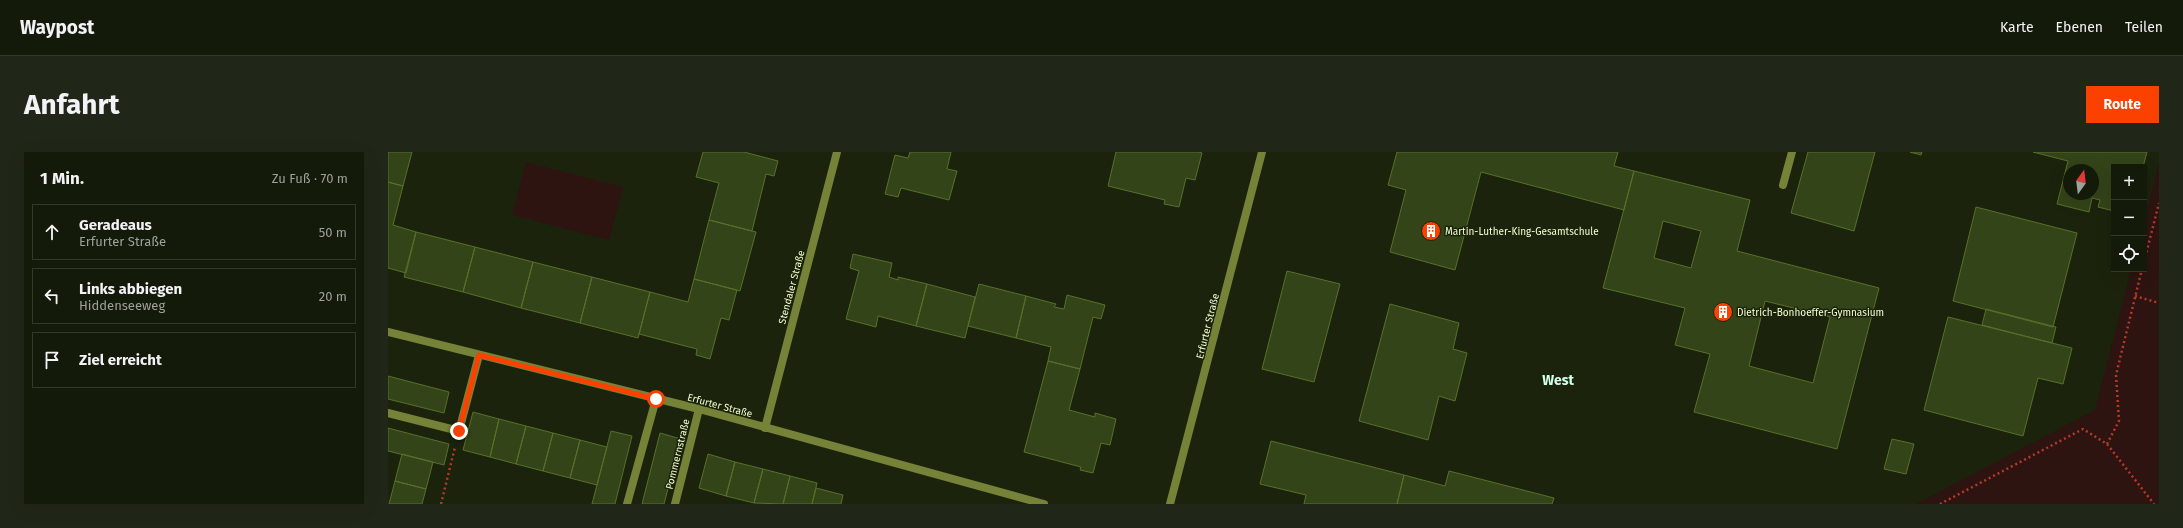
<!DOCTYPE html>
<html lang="de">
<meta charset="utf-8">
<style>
:root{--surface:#141a0a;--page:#212718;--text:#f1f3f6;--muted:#9da19c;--line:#33382b;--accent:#fa4100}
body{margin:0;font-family:"Fira Sans",sans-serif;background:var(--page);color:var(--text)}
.controls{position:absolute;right:12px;top:12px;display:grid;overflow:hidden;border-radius:0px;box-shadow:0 4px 16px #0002}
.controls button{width:36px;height:36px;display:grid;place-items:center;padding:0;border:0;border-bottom:1px solid var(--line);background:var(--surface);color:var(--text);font:20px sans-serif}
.compass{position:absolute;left:1675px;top:12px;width:36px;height:36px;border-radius:50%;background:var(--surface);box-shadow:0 4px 16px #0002;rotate:14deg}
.stop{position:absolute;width:12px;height:12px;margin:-9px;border:3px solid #fa4100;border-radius:50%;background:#fff}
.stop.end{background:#fa4100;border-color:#fff;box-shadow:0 1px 4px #0008}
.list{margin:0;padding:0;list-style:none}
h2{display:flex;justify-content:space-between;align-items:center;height:52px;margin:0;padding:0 16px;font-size:17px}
h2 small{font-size:13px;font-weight:400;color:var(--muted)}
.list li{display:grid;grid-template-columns:26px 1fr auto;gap:12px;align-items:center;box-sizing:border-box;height:56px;margin:0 8px 8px;padding:0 8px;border:1px solid var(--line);border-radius:0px}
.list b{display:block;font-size:15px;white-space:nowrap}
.list p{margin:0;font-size:13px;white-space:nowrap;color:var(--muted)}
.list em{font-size:13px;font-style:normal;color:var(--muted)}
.icon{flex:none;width:22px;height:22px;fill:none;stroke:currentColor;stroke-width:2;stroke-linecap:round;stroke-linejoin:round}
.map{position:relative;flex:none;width:1771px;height:352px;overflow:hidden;border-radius:0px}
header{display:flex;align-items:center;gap:24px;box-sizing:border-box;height:56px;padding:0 20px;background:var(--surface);border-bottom:1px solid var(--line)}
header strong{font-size:19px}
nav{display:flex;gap:22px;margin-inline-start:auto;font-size:14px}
.intro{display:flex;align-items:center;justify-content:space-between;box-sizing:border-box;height:96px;padding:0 24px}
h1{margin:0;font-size:28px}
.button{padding:10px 18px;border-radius:0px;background:var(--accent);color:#fff;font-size:14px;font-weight:700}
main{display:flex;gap:24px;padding:0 24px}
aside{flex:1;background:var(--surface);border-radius:0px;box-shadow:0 4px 16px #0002}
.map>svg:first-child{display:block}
</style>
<header>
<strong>Waypost</strong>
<nav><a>Karte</a><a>Ebenen</a><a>Teilen</a></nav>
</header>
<div class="intro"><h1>Anfahrt</h1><a class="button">Route</a></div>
<main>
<aside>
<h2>1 Min.<small>Zu Fuß · 70 m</small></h2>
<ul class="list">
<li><svg class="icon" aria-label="ahead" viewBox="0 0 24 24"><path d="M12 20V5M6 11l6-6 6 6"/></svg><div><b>Geradeaus</b><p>Erfurter Straße</p></div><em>50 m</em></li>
<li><svg class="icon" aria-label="left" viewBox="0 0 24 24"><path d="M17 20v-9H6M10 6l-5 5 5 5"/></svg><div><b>Links abbiegen</b><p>Hiddenseeweg</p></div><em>20 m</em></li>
<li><svg class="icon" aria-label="arrive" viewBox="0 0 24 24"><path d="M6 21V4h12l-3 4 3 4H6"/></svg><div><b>Ziel erreicht</b></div></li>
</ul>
</aside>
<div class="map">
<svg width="1771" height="352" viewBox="0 0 1771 352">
<rect width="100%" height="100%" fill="#1b230d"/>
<path fill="#2d1410" d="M138 10 235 35 221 88 124 63Z
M1771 12V352H1528L1707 258 1743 117H1756V69Z"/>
<path fill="#344419" stroke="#57712a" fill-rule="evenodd" d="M0 0H24L15 34 0 30Z
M315 0H356L390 9 386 24 378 22 364 79 321 68 331 31 308 25Z
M522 0H563L559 17 569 19 561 48 513 36 510 45 497 42 507 3 520 6Z
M728 0H811L814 1 807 28 798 26 791 55 776 52 777 48 720 34Z
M1009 0H1230L1226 14 1246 19 1236 58 1093 20 1067 118 1002 100 1018 38 1000 33Z
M1420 0H1487L1466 79 1403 61Z
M1522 0H1534L1533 3Z
M1645 0H1759L1755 15H1726V59L1710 55 1712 48 1704 46 1701 60 1669 52 1680 9ZM1681 18H1705V42H1681Z
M1246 19 1362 48 1349 99 1491 136 1449 297 1306 260 1322 202 1287 193 1297 156 1215 136ZM1275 69 1313 79 1303 116 1266 106ZM1377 149 1442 165 1425 231 1361 214Z
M0 30 15 34 5 73 28 80 18 121 0 116Z
M1588 55 1689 81 1665 175 1565 149Z
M321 68 368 80 352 139 306 127Z
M28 80 87 95 75 140 16 125Z
M87 95 145 110 133 156 75 140Z
M465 102 504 111 501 125 510 128V125L539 132 528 174 490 164 488 175 458 167 471 119 462 116Z
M145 110 204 125 192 171 133 156Z
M899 119 952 132 926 230 874 217Z
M204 125 262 140 250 186 192 171Z
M306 127 349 138 341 168 333 166 322 207 308 203 309 197 251 182 262 140 300 150Z
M539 132 587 145 577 186 528 174Z
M591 132 638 144 628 186 580 174Z
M679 143 717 153 713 167 705 165 692 217 660 209 663 195 628 186 638 144 668 152 666 155 676 157Z
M1002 152 1071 171 1065 197 1079 201 1067 249 1051 244 1040 288 971 269Z
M1598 157 1668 175 1664 191 1594 173Z
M1560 165 1684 196 1675 232 1650 226 1635 284 1536 258Z
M660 209 692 217 681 258 707 265V261L728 267 722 293 713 291 705 321 692 318 693 315 636 300Z
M0 224 61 240 56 261 0 247Z
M85 260 111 267 102 305 75 298Z
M111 267 138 274 128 312 102 305Z
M138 274 165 281 155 319 128 312Z
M0 276 61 292 56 313 0 299Z
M223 279 244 284 227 352H204Z
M165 281 192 288 182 326 155 319Z
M272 281 293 287 276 352H254Z
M1504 287 1526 292 1518 322 1496 317Z
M192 288 219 295 209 333 182 326Z
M883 289 1016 323 1009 352H916L918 343 872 332Z
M14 302 45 310 38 337 7 329Z
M320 302 347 310 338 344 311 336Z
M347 310 375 317 366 351 338 344Z
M375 317 402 324 395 352 366 351Z
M1061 319 1166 346 1164 352H1009L1016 323 1057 334Z
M402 324 429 331 424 352H395Z
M7 329 38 337 34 352H1Z
M428 336 455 343 453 352H424Z"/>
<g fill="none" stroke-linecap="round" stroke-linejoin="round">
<path stroke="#b7392b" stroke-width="2.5" stroke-dasharray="2 3" stroke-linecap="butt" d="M1756 110 1771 51
M1747 144 1771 151
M1719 292 1731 269 1728 223 1754 117
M53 352 67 295
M1552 352 1695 277 1719 292 1766 352"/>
<path stroke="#748337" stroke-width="8" d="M1395 33 1404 0
M0 261 71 279 91 203
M239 352 268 247
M287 352 311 257"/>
<path stroke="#748337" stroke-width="8" d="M0 180 311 257 656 352
M377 276 449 0
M782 352 874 0"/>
</g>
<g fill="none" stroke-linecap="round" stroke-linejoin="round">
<path stroke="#fa4100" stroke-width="5" d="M71 279 91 203 268 247"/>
</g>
<defs>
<symbol id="building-disc" viewBox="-11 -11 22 22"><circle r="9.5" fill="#fa4100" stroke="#1b230d"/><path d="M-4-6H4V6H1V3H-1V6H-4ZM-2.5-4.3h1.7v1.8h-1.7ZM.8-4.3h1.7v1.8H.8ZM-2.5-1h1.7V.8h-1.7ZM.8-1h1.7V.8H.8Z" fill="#fff"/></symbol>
</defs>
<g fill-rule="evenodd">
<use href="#building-disc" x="1032" y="68" width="22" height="22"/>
<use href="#building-disc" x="1324" y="149" width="22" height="22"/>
</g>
<g text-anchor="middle" stroke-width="3" stroke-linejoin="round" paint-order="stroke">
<g font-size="10" fill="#f2ffcf" stroke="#1b230d" text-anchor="start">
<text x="1057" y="83">Martin-Luther-King-Gesamtschule</text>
<text x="1349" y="164">Dietrich-Bonhoeffer-Gymnasium</text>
</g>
<g font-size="10" fill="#f2ffcf" stroke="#1b230d">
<text transform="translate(403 135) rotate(-75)" y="4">Stendaler Straße</text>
<text transform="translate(819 174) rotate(-76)" y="4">Erfurter Straße</text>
<text transform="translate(332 253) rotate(15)" y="4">Erfurter Straße</text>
<text transform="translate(289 302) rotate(-76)" y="4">Pommernstraße</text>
</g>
<g font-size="14" font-weight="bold" fill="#d1ffe9" stroke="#1b230d">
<text x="1170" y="233">West</text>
</g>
</g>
</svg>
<div class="controls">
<button>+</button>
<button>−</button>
<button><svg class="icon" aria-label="locate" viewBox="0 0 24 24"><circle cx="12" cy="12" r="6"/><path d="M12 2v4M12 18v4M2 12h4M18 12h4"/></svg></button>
</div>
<svg class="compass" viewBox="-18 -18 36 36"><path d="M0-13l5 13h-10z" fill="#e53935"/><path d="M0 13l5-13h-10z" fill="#9da19c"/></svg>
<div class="stop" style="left:268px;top:247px"></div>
<div class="stop end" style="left:71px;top:279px"></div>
</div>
</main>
